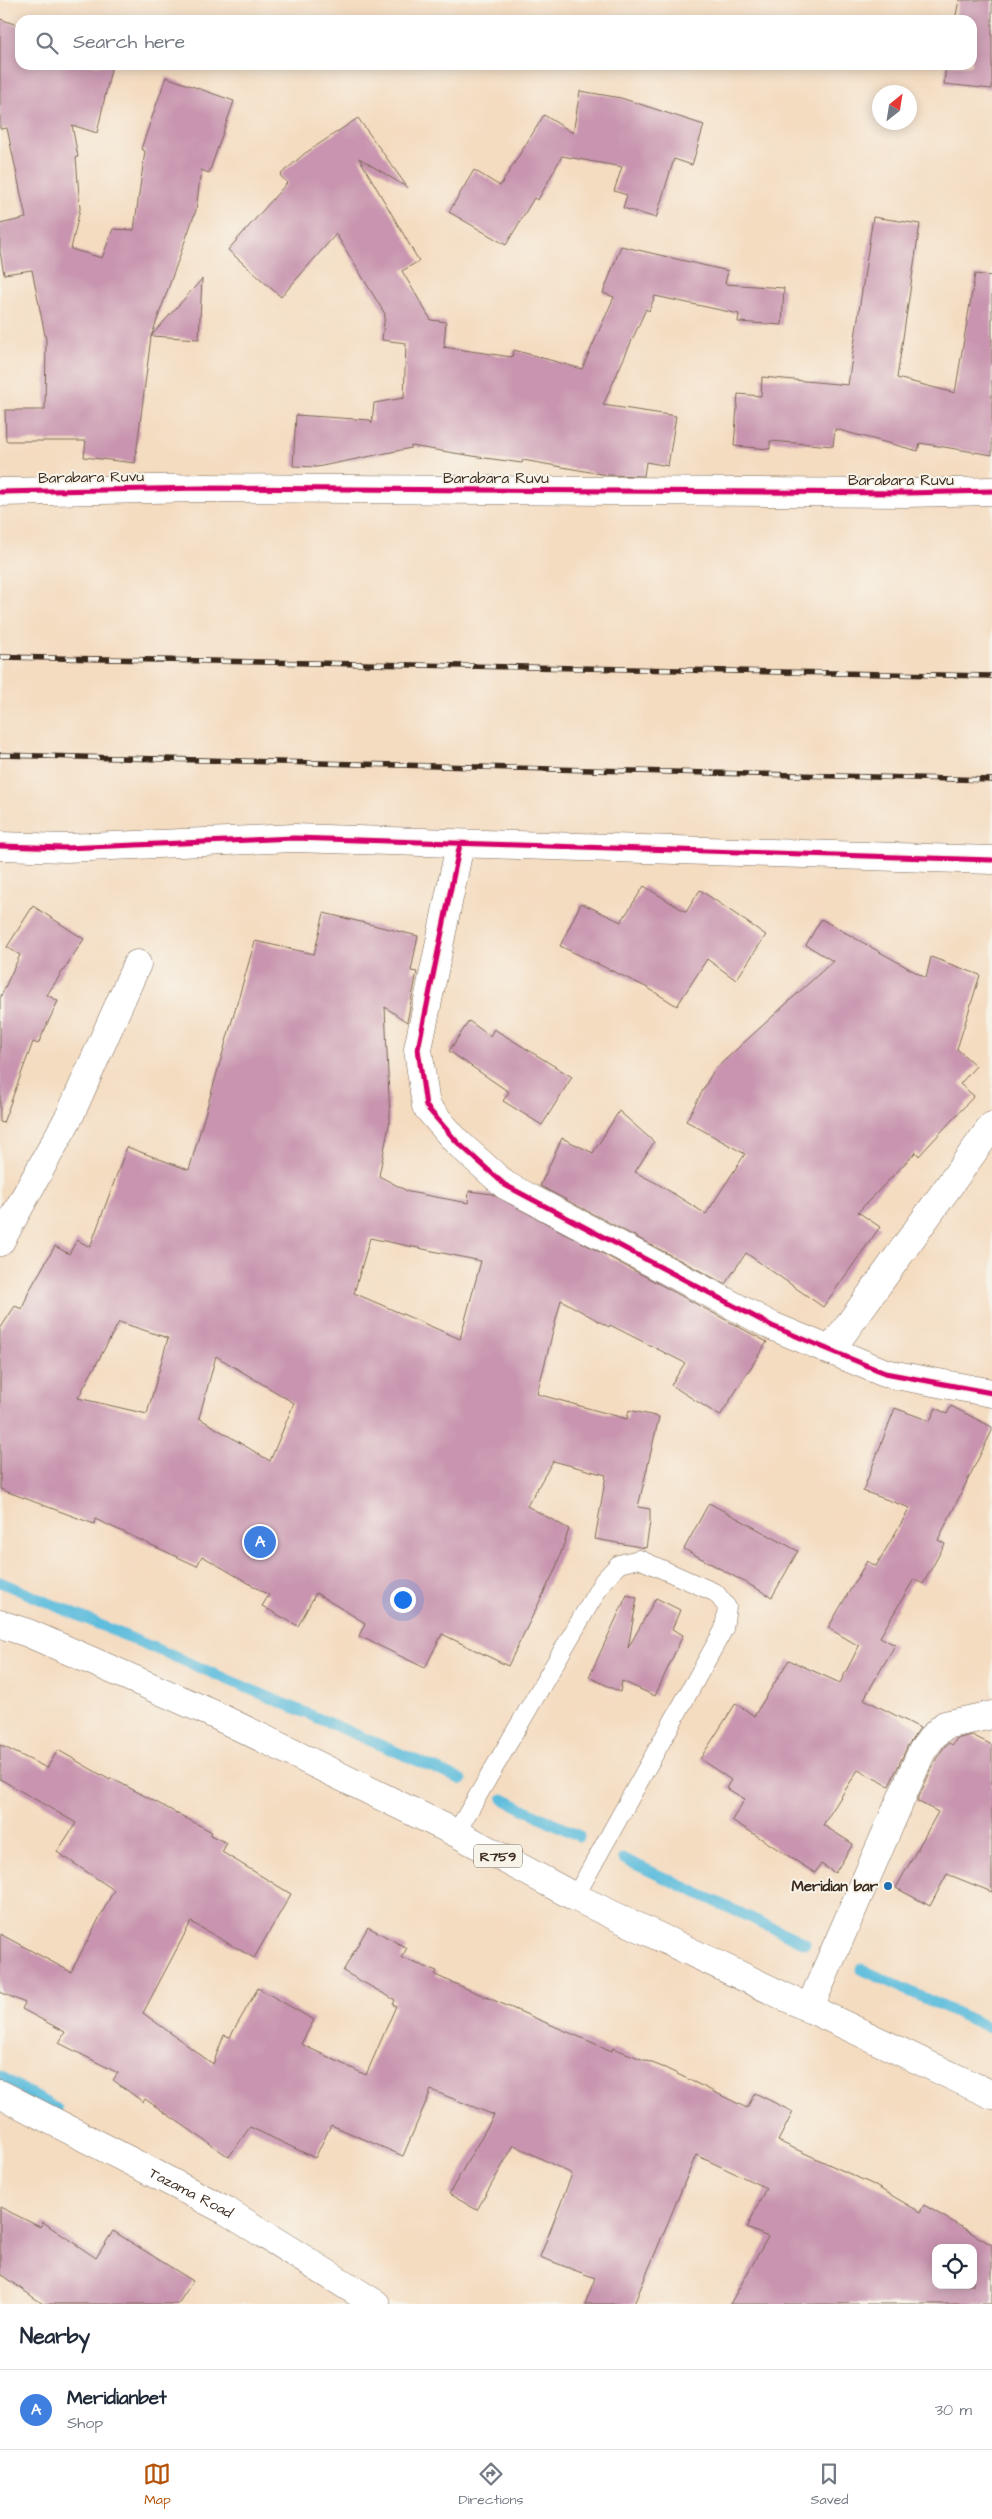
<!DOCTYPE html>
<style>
:root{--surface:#fff;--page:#f2f2f3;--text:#1f2937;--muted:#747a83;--line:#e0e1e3;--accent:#b45309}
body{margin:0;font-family:"Architects Daughter",sans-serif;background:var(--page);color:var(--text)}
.controls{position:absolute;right:15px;bottom:15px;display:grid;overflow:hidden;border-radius:10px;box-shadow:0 2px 12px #0003}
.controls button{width:45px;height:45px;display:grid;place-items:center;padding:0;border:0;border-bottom:1px solid var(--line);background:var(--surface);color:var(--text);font:25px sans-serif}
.compass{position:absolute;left:872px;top:85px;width:45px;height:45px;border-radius:50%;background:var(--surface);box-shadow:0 2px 12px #0003;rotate:30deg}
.you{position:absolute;left:402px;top:1599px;width:18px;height:18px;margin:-12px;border:4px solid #fff;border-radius:50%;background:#1a73e8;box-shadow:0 0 0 8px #1a73e833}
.badge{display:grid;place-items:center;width:32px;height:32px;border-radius:50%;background:var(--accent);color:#fff;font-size:16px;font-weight:700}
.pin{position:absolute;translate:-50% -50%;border:2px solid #fff;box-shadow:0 1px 5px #0006}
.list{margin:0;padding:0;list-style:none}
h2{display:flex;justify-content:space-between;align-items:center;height:65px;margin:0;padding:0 20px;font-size:21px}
h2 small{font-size:16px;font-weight:400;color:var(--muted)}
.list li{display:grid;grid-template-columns:32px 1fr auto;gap:15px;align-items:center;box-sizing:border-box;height:80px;padding:0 20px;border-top:1px solid var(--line)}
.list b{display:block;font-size:19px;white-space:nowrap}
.list p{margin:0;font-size:16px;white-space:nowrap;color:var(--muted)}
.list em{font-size:16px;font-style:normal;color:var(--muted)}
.icon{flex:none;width:28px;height:28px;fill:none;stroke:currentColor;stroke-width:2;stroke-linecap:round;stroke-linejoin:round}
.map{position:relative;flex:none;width:992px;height:2304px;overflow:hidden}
.search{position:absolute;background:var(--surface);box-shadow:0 2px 12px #0003;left:15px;right:15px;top:15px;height:55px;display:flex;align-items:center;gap:12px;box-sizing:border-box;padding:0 18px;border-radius:15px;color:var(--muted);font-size:19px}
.sheet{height:145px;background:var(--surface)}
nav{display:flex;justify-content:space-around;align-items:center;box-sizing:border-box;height:70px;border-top:1px solid var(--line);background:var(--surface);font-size:14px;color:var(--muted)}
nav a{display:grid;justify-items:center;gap:2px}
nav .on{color:var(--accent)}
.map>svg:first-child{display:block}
</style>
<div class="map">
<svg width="992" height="2304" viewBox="0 0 992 2304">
<rect width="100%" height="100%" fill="#f7f3e8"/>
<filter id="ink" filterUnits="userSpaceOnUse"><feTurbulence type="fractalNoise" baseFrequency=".02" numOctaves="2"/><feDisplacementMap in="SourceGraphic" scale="10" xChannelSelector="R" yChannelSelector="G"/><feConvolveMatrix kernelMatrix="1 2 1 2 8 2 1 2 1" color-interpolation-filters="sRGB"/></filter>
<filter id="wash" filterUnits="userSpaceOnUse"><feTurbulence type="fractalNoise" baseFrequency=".0096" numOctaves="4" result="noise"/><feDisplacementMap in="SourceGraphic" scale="20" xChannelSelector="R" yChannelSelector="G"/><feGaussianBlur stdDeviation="1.12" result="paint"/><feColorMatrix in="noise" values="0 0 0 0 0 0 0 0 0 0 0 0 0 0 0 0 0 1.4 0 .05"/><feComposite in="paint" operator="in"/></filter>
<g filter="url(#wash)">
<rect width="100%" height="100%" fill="#f4dcc1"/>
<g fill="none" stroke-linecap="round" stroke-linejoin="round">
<path stroke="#5fbddd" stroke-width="11" d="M0 1582 462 1780
M503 1799 579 1836
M624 1859 805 1943
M861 1969 992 2029
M0 2076 57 2109"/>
</g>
<g id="blocks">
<path fill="#c894af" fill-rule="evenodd" d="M959 0H992V89L944 84 946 65H972V20H955Z
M0 19 20 26V65H112L97 133 72 125 78 157H76L80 209 71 249 102 258 113 229 134 230 145 151 141 149 166 77 234 101 209 173 201 170 196 210 151 337 135 463 84 457 86 441H6L5 410H45L46 340 32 270 4 274 0 252V224L26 218 7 128 0 129Z
M580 91 621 98 704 125 692 165 674 159 656 218 623 208 627 195 614 191 622 167 562 156 538 200 534 198 506 245 449 212 474 170 500 186 544 115 573 133Z
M358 118 408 188 359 158 419 261 402 271 431 320 446 322 444 344 446 348 443 347 512 357 514 350 582 369 614 297 603 293 621 246 728 271 725 284 784 288 782 325 738 322 739 314 655 296 649 311 646 309 603 405 676 416 668 466 646 462 644 476 607 475 523 460 522 463 485 458 411 446V448L317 467 293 466 296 415 370 420 372 423 374 403 404 398 406 343 382 340 385 314 336 234 281 297 228 250 287 183 280 175 304 154Z
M873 217 920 224 897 378 955 393 975 274 992 276V455L920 443 918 451 835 429 833 446 770 441V449L734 446 738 394 761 396 762 377 848 385Z
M202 279 199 339 151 336Z
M644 886 686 912 700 890 766 935 736 980 707 959 677 1006 648 988 560 946 581 903 621 922Z
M33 906 84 939 47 995 58 1001 38 1044 33 1042 3 1123 0 1122V998L20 955 7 947Z
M324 913 418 936 411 971 417 972 407 1022 385 1007 390 1120 379 1176 409 1192 468 1203 469 1191 492 1194 767 1342 720 1416 671 1385 685 1363 610 1325 609 1327 561 1300 537 1394 627 1419 629 1410 659 1417 638 1507 650 1509V1522L646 1548 595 1539 606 1475 553 1461 527 1506 569 1529 555 1570 508 1666 442 1634 425 1668 359 1636 365 1623 316 1593 298 1626 262 1606 269 1595 202 1556 197 1566 95 1519 94 1524 0 1489V1329L15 1306 22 1309 29 1291 55 1246 69 1254 77 1240 90 1247 127 1147 189 1170 255 941 314 954ZM370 1238 481 1261 460 1339 354 1293ZM119 1322 168 1338 147 1414 78 1398ZM216 1356 294 1403 270 1461 199 1418Z
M821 919 926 978 931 957 980 975 957 1049 976 1066 960 1084 974 1096 919 1156 916 1152 858 1212 880 1227 823 1307 746 1253 725 1284 540 1186 562 1138 593 1153 619 1111 654 1142 635 1172 658 1184 706 1214 745 1154 686 1121 714 1070 833 961 806 945Z
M469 1021 490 1036 494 1029 572 1077 542 1125 503 1101 509 1092 449 1051Z
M951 1406 992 1427V1431L938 1540 945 1544 923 1584 914 1579 880 1637 895 1645 864 1699 920 1728 908 1745 889 1786 858 1770 823 1825 853 1844 835 1873 821 1864 815 1873 732 1820 745 1799 726 1788 731 1780 700 1759 736 1703 754 1716 789 1660 840 1683 859 1646 828 1628 867 1561 876 1566 910 1508 863 1491 895 1408 930 1421 936 1408 947 1414Z
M709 1503 798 1551 772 1597 684 1549Z
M627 1595 637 1598 628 1648 656 1598 680 1610 672 1629 683 1635 655 1696 622 1681 620 1692 589 1677Z
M972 1735 992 1745V1892L947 1874 930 1906 896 1888 938 1812 917 1801 936 1759 945 1746 949 1743 953 1745 956 1739Z
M0 1745 47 1768 58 1750 110 1780 111 1778 212 1832 210 1835 227 1843 222 1852 291 1894 254 1958 191 1922 143 2013 213 2064 224 2035 230 2037 258 1988 314 2020 301 2044 366 2075 396 2006 393 2005 395 2000 343 1971 368 1927 407 1948 401 1958 437 1971 435 1975 612 2051 613 2048 665 2068 747 2108 755 2093 793 2112 778 2141 872 2184 920 2212 924 2205 992 2245V2304H730L768 2237 747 2228 766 2188 696 2155 634 2304H585L595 2278 540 2257 572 2174 514 2145 477 2210 449 2194 494 2115 431 2090 403 2156 331 2125 315 2158 250 2127 229 2157 145 2099 143 2102 113 2080 118 2073 59 2043 65 2032 22 2009 25 2003 0 1992V1934L71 1972 114 1890 57 1852 76 1823 0 1779ZM936 2248H973V2285H936Z
M0 2207 40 2227 43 2222 96 2258 113 2231 193 2281 178 2304H43L0 2274Z"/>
</g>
</g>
<g filter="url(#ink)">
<use href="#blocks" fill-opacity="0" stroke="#7c6857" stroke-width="1"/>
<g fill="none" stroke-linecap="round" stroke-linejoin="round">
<defs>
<path id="lane" d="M456 1833 603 1581 619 1564 639 1559 716 1593 727 1607 724 1629 575 1897"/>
<g id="street">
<path d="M0 492 202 488 907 493 992 491"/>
<path d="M460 844 418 1049 426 1106 457 1142 505 1185 772 1326 885 1373 992 1393"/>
<path d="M0 846 66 848 294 838 992 860"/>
<path d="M0 1242 70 1115 137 964"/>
<path d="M830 1351 992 1126"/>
<path d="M809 2009 922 1751 933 1736 945 1725 992 1715"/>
<path id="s1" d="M0 2094 225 2210 376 2304"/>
</g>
<path id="primary" d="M0 1624 28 1633 211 1713 456 1833 575 1897 992 2095"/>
</defs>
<use href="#lane" stroke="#7c6857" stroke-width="19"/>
<use href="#street" stroke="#7c6857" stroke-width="29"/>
<use href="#primary" stroke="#7c6857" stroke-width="29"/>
<use href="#lane" stroke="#fff" stroke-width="18"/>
<use href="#street" stroke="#fff" stroke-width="28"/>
<use href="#primary" stroke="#fff" stroke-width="28"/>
<defs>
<path id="rail" d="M0 657 992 676
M0 755 992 780"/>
</defs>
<use href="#rail" stroke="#3b2a1e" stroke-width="5.5"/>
<use href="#rail" stroke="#f7f3e8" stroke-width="4" stroke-dasharray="11" stroke-linecap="butt"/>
<defs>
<path id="cycleway" d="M0 492 202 488 907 493 992 491
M460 844 418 1049 426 1106 457 1142 505 1185 772 1326 885 1373 992 1393
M0 846 66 848 294 838 992 860"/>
</defs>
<use href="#cycleway" stroke="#f7f3e8" stroke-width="8"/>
<use href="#cycleway" stroke="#d6006c" stroke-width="5"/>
</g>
</g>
<circle fill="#1f6fb2" stroke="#f7f3e8" stroke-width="2" cx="888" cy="1886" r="5"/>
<g text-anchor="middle" stroke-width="4" stroke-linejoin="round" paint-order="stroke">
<rect fill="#f7f3e8" stroke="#73665b" stroke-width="1" x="474" y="1844.5" width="48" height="23" rx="4"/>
<g font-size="14" font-weight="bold" fill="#3b2a1e">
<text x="498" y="1861">R759</text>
</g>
<g font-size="15" fill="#3b2a1e" stroke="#f7f3e8">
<text transform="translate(91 477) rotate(-1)" y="5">Barabara Ruvu</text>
<text x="496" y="483">Barabara Ruvu</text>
<text x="901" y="485">Barabara Ruvu</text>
<text dy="5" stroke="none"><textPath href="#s1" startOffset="215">Tazama Road</textPath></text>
</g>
<g font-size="15" font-weight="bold" fill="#3b2a1e" stroke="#f7f3e8" text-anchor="end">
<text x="878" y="1891">Meridian bar</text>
</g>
</g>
</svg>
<div class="controls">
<button><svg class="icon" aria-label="locate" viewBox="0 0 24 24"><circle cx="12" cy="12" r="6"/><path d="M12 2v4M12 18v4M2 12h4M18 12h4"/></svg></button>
</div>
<svg class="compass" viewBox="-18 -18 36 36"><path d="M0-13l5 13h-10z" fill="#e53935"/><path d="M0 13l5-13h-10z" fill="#747a83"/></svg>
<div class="you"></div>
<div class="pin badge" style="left:260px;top:1542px;background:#3f7fe0">A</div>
<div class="search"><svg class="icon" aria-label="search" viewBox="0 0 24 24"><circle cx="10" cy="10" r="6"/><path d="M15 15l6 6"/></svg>Search here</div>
</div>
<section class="sheet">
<h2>Nearby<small></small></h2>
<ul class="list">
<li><span class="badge" style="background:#3f7fe0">A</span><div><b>Meridianbet</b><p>Shop</p></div><em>30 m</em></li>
</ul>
</section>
<nav>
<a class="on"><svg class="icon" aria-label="map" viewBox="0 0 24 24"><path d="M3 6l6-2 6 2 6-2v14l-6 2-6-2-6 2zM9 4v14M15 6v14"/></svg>Map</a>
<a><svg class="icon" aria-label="directions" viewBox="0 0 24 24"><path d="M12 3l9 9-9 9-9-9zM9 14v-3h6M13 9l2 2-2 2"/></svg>Directions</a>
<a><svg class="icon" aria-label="saved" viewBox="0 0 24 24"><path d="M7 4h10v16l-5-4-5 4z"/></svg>Saved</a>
</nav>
